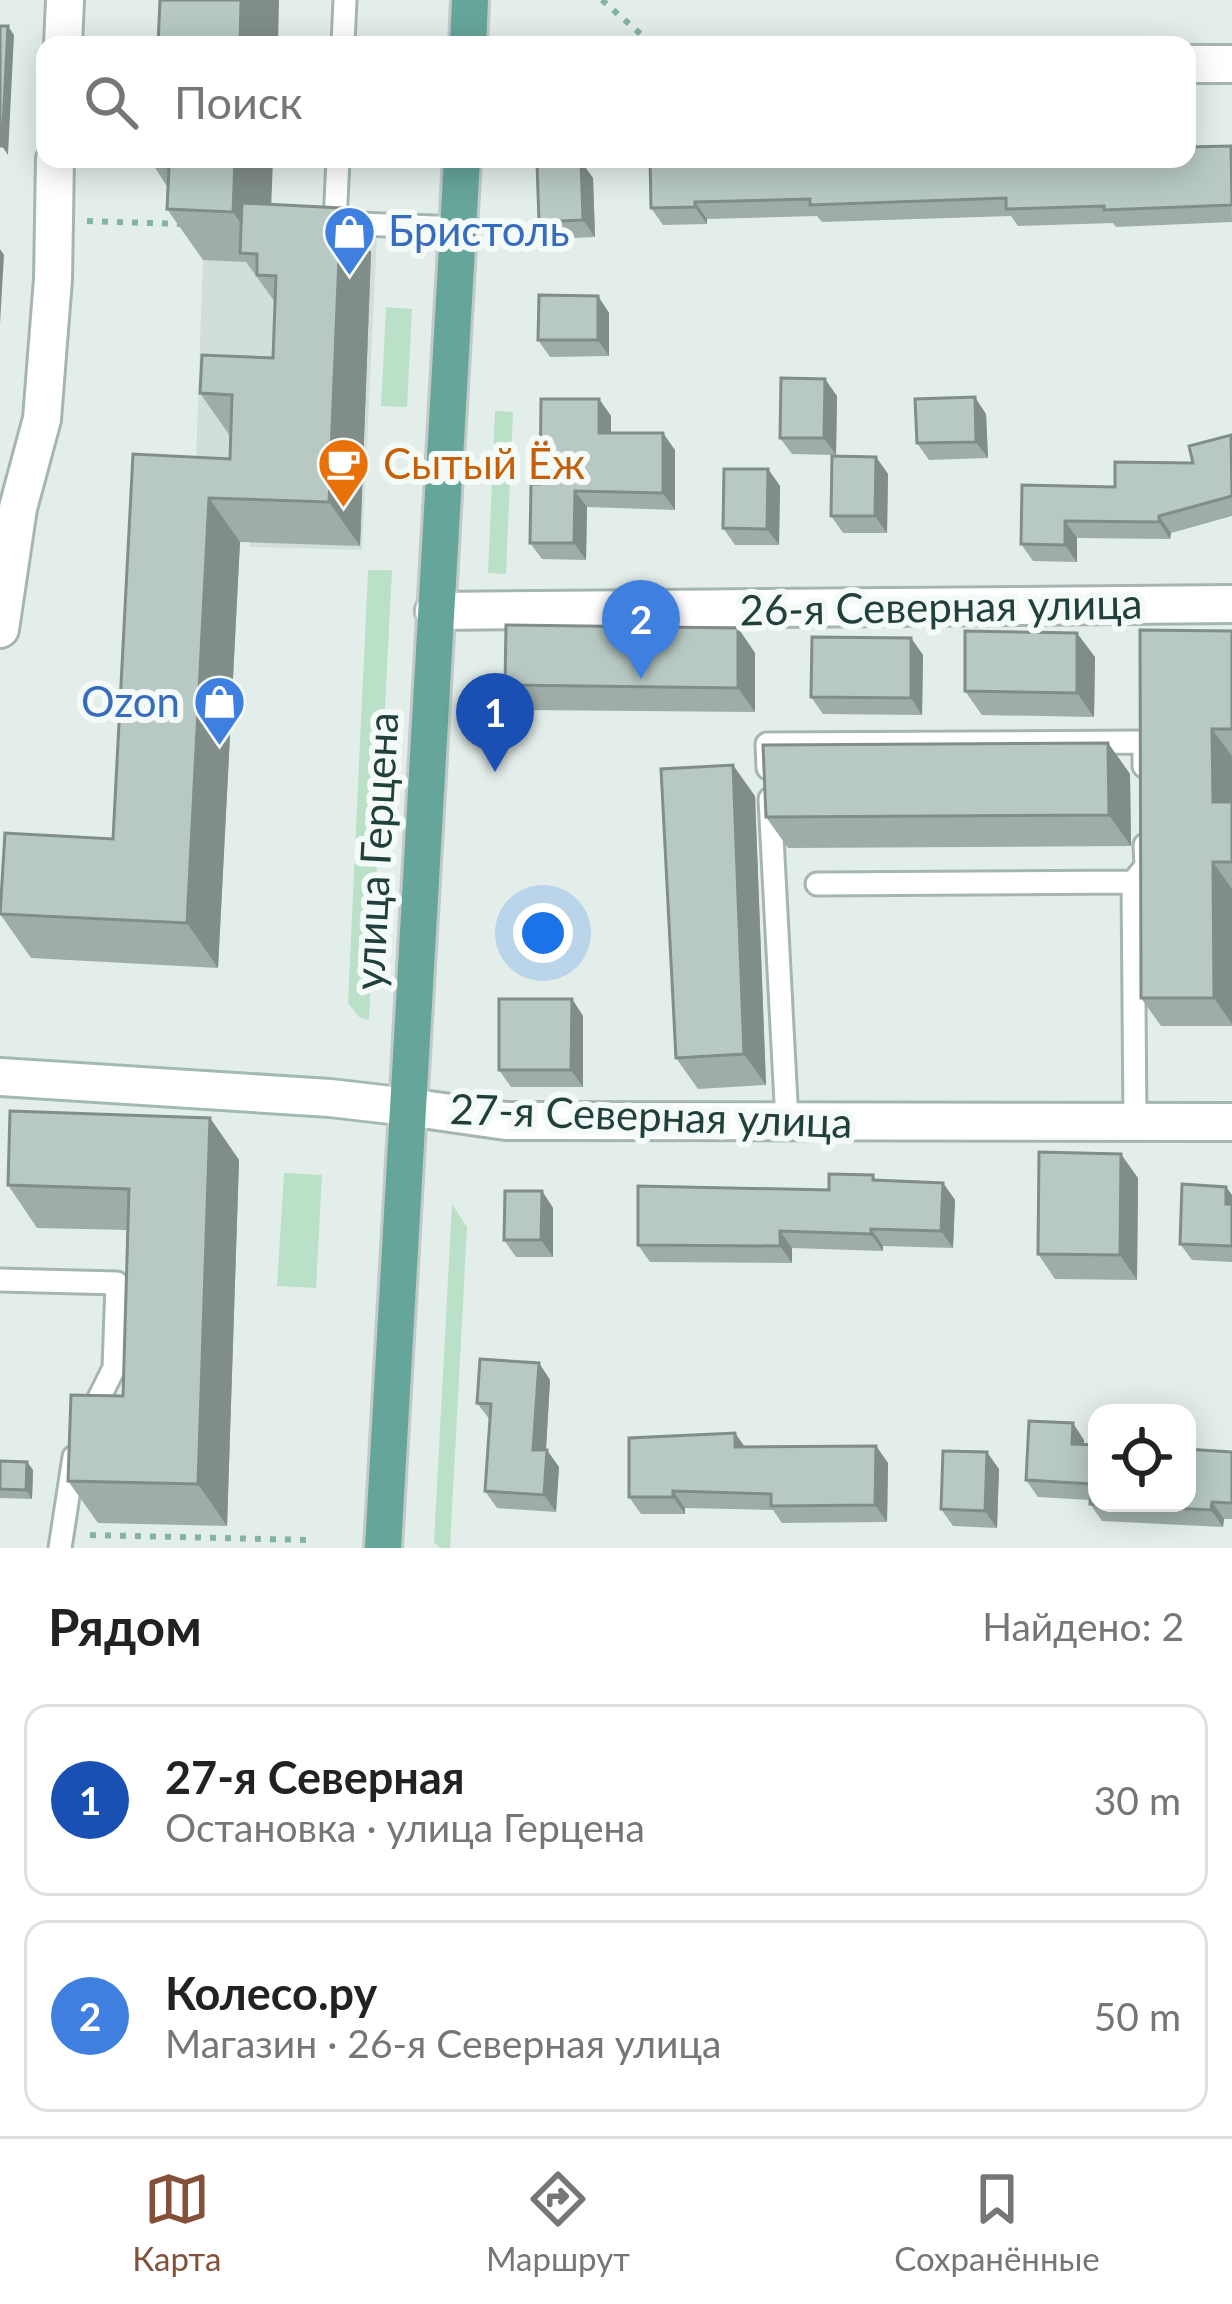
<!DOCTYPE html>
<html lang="ru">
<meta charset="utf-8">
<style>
:root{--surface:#fff;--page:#f6f6f6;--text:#222;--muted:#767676;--line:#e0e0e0;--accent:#83513a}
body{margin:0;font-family:Lato,sans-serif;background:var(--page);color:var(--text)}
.controls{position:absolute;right:36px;bottom:36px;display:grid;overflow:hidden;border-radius:24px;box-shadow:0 6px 30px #0003}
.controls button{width:108px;height:108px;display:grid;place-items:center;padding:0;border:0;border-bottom:3px solid var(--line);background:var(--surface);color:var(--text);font:60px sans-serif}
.you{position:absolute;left:543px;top:933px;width:42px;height:42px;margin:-30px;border:9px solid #fff;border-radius:50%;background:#1a73e8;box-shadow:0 0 0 18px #1a73e833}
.badge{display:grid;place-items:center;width:78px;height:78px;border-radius:50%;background:var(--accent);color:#fff;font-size:39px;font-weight:700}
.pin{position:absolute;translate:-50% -99px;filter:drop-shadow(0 3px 6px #0008)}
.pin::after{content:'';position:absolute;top:63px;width:42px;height:36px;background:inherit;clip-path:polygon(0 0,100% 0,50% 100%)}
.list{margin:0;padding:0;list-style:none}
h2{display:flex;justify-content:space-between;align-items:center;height:156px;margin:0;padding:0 48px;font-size:51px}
h2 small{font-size:39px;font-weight:400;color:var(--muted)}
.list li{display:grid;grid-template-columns:78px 1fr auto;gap:36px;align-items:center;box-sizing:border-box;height:192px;margin:0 24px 24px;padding:0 24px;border:3px solid var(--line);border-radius:24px}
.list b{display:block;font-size:45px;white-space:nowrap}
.list p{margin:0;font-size:39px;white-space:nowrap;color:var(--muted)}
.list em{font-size:39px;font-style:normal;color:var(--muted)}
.icon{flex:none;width:66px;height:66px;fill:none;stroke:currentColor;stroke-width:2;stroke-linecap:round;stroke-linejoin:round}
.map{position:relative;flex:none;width:1232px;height:1548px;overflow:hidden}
.search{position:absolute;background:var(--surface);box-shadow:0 6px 30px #0003;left:36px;right:36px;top:36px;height:132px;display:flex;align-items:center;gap:30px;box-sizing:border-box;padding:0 42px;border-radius:24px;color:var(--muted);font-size:45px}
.sheet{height:588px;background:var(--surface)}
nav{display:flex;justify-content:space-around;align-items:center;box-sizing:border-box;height:168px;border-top:3px solid var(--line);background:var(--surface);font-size:33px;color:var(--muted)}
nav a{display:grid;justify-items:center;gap:6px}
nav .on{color:var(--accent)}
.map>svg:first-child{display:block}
</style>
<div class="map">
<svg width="1232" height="1548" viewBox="0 0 1232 1548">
<rect width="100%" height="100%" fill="#e3eeea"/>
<path fill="#d1ded9" d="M204 225 377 233 362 550 250 547 251 497 195 494Z"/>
<path fill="#bbe0c8" d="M386 307 412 309 407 407 381 406Z
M495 411 513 412 506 574 488 573Z
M368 570H392L369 1020 359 1017 348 1003Z
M284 1173 322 1175 316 1288 277 1286Z
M452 1204 467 1227 450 1548H440L434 1542Z"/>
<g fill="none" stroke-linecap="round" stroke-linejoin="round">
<defs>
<path id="lane" d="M343 45 345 0
M338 159 335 223 459 228
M768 768 767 744 1144 742V766
M770 799 787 1122
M1133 882 1146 866 1145 845
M817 884 1133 882 1135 1124
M0 1280 117 1283 114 1368 89 1418
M60 1548 74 1457"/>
<path id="street" d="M63 45 65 0
M1187 64H1232
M434 611 1232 604
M0 629 18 508 42 419 53 279 55 159
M408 1107 506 1121 1232 1122"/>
<path id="secondary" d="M0 1077 330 1098 408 1107"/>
<path id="primary" d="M468 45 470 0
M383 1548 462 159"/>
</defs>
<use href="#lane" stroke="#a5b6b2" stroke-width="27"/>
<use href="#street" stroke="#a5b6b2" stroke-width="42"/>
<use href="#secondary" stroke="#a1bab3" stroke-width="42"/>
<use href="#primary" stroke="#c1cac8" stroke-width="42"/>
<path stroke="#82b3a8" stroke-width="6" stroke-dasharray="6 9" stroke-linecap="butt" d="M602 0 653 45
M87 221 182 224
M90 1535 308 1540"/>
<use href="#lane" stroke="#fff" stroke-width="21"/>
<use href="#street" stroke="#fff" stroke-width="36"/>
<use href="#secondary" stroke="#fff" stroke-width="36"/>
<use href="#primary" stroke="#66a59a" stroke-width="36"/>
</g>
<path fill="#9eada8" d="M1231 146 1232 222 1116 227 1113 223 1018 226 1011 216 822 222 817 216 707 219V224L663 225 651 208 650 159Z
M154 159 271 205 341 208 371 252 360 546 240 542 218 968 31 958 0 914 113 839 133 454 230 459V436L200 393 273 358 275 302 246 262 203 260 167 209 168 188 154 166Z
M593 178 595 237 551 239 539 222Z
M598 296 609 313V356L550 357 538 340Z
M837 396 836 455 792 454 780 438Z
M599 399 611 416V433L675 450V510L587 507 586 560 542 559 530 543 540 484Z
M986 414 988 458 929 460 917 443Z
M1232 436V516L1171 533 1170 539 1077 538V562L1033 561 1021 544 1115 487 1193 463Z
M876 457 888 474 887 533H843L831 516Z
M768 469 780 486 779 545H735L723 528Z
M738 628 755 653V712L522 710 505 685Z
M1232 631V1026H1161L1141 998Z
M911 638 923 655 922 715 823 714 811 697Z
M1095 657 1094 717 982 715 965 691Z
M1108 743 1130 774 1131 846 788 848 766 817Z
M755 796 766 1085 698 1089 676 1058Z
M572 999 583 1016V1087H511L499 1070Z
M210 1118 239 1160 227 1526 98 1523 68 1481 123 1396 128 1230 37 1228 8 1185Z
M873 1175 877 1181 943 1183 955 1200 953 1248 883 1246V1251L792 1248V1263L650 1262 638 1245Z
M1138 1178 1137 1280 1055 1279 1038 1254Z
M1226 1187 1232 1195V1262L1192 1260 1180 1244Z
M542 1191 553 1208V1257H516L504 1240Z
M539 1363 550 1380 546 1450 559 1467 556 1512 497 1508 485 1491 490 1420 477 1403Z
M1084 1440V1445L1232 1452V1519H1224L1223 1527 1102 1521 1090 1504V1500L1038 1497 1026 1480Z
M876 1446 888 1463 887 1522 782 1523 773 1510 685 1508V1514H641L629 1497 745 1447Z
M0 1461 27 1462 33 1470 32 1499 0 1498Z
M999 1469 997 1528 953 1526 941 1509Z"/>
<path fill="#818d88" d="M241 0H279L278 45H240Z
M8 26 14 35 8 155 2 146Z
M235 159H273L269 263 233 212Z
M581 161 593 178 595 237 583 220Z
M695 202 707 219V224L695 207Z
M341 208 371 252 360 546 329 502Z
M0 249 4 255 0 324Z
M598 296 609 313V356L598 340Z
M825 379 837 396 836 455 824 438Z
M975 397 986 414 988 458 976 442Z
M599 399 611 416V450L599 433Z
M663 433 675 450V510L663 493Z
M876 457 888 474 887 533 875 516Z
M768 469 780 486 779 545 767 529Z
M575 491 587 507 586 560 574 543Z
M209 498 240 542 218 968 187 923Z
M1159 516 1171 533 1170 539 1159 522Z
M1065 521 1077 538V562L1065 545Z
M738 628 755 653V712L738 688Z
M1077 633 1095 657 1094 717 1077 693Z
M911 638 923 655 922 715 911 698Z
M1212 729 1232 756V829L1213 802Z
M1108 743 1130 774 1131 846 1109 815Z
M733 765 755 796 766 1085 744 1054Z
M1213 862 1232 889V1024L1214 998Z
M572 999 583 1016V1087L571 1070Z
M210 1118 239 1160 227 1526 198 1484Z
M1121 1154 1138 1178 1137 1280 1120 1255Z
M943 1183 955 1200 953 1248 941 1231Z
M1226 1187 1232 1195V1213L1226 1204Z
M542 1191 553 1208V1257L541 1240Z
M871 1229 883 1246V1251L871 1234Z
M780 1231 792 1248V1263L780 1246Z
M539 1363 550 1380 545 1466 533 1450Z
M1073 1423 1084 1440V1461L1072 1444Z
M735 1433 747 1450 735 1447Z
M876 1446 888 1463 887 1522 875 1505Z
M547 1450 559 1467 556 1512 544 1495Z
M987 1452 999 1469 997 1528 985 1511Z
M27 1462 33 1470 32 1499 26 1490Z
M673 1491 685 1508V1514L673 1497Z
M1212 1502 1224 1519 1223 1527 1211 1510Z"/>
<path fill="#b8c9c3" stroke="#818d88" stroke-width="3" d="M160 0H241L240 45H158Z
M0 26H8L2 146H0Z
M1231 146 1232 205 1104 210V206L1006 209V198L810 205V199L695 202V207L651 208 650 159H1187V147Z
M154 159H235L233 212 167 209 169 167 154 166Z
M581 161 583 220 539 222 537 163Z
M242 203 341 208 329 502 209 498 187 923 0 914 5 833 113 839 133 454 230 459 232 395 200 393 202 355 273 358 276 276 257 275V254L240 253Z
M539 295 598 296V340H538Z
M781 378 825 379 824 438H780Z
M975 397 976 442 917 443 915 399Z
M541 399H599V433H663V493L575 491 574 543H530L531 484H540Z
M1231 435 1232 496 1159 516V522L1065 521V545L1021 544 1022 485 1115 487V462L1193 463 1189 446Z
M832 456 876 457 875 516H831Z
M724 469H768L767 529 723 528Z
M506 625 738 628V688L505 685Z
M1140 630 1232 631V729H1212L1213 802H1232V862H1213L1214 998H1141Z
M965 631 1077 633V693L965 691Z
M812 637 911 638V698L811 697Z
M1108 743 1109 815 766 817 763 745Z
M733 765 744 1054 676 1058 661 769Z
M499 999H572L571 1070H499Z
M10 1111 210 1118 198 1484 68 1481 71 1395 123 1396 129 1189 8 1185Z
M1039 1152 1121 1154 1120 1255 1038 1254Z
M829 1174 873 1175V1180L943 1183 941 1231 871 1229V1234L780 1231V1246L638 1245V1186L829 1190Z
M1182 1184 1226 1187V1204H1232V1246L1180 1244Z
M505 1191H542L541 1240H504Z
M480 1359 539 1363 533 1450H547L544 1495 485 1491 491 1404 477 1403Z
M1029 1421 1073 1423 1072 1444 1097 1445V1503H1187V1449L1232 1452V1503L1212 1502 1211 1510 1090 1504 1091 1484 1026 1480Z
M735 1433V1447L876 1446 875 1505 771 1506V1494L673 1491V1497H629V1438Z
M943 1451 987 1452 985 1511 941 1509Z
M0 1461 27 1462 26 1490 0 1489Z"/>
<defs>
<symbol id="shop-pin" viewBox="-11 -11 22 30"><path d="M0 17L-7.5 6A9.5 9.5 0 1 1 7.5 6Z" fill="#3f7fe0" stroke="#f4faf8"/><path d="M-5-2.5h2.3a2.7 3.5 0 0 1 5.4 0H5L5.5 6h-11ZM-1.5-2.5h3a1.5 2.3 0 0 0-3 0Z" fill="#fff"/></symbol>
<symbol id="cafe-pin" viewBox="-11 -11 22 30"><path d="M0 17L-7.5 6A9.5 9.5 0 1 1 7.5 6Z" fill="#e8710a" stroke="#f4faf8"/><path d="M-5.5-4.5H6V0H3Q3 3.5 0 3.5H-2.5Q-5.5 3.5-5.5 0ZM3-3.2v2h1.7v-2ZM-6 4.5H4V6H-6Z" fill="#fff"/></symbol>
</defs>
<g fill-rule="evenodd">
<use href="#shop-pin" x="320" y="202" width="59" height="81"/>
<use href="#cafe-pin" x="314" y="434" width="59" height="81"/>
<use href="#shop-pin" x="190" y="672" width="59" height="81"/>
</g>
<g text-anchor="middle" stroke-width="12" stroke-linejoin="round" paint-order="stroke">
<g font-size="42" fill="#366cbe" stroke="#f4faf8" text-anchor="start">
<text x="388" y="246">Бристоль</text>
<text x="180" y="717" text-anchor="end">Ozon</text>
</g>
<g font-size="42" fill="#c56008" stroke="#f4faf8" text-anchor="start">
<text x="383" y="479">Сытый Ёж</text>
</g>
<g font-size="42" fill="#22403b" stroke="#f4faf8">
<text transform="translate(941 607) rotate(-1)" y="15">26-я Северная улица</text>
<text transform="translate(376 851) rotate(-87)" y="15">улица Герцена</text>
<text transform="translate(651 1116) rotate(2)" y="15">27-я Северная улица</text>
</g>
</g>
</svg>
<div class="controls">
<button><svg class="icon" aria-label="locate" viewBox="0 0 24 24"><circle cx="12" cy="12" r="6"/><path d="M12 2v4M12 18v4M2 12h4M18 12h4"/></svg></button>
</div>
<div class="you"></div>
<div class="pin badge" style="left:495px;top:772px;background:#1a4fb4">1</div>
<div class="pin badge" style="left:641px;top:679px;background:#3f7fe0">2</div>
<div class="search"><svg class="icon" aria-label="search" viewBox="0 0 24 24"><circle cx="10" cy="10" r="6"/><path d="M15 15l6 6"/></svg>Поиск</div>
</div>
<section class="sheet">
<h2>Рядом<small>Найдено: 2</small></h2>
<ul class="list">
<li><span class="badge" style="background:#1a4fb4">1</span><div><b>27-я Северная</b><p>Остановка · улица Герцена</p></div><em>30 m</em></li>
<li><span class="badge" style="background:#3f7fe0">2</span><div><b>Колесо.ру</b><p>Магазин · 26-я Северная улица</p></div><em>50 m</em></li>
</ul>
</section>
<nav>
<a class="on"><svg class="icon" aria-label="map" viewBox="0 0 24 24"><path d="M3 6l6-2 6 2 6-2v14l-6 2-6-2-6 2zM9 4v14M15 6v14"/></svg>Карта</a>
<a><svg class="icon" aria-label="directions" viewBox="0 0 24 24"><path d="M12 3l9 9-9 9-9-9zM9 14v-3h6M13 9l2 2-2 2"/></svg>Маршрут</a>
<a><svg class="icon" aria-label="saved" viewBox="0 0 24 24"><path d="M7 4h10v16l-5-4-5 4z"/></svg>Сохранённые</a>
</nav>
